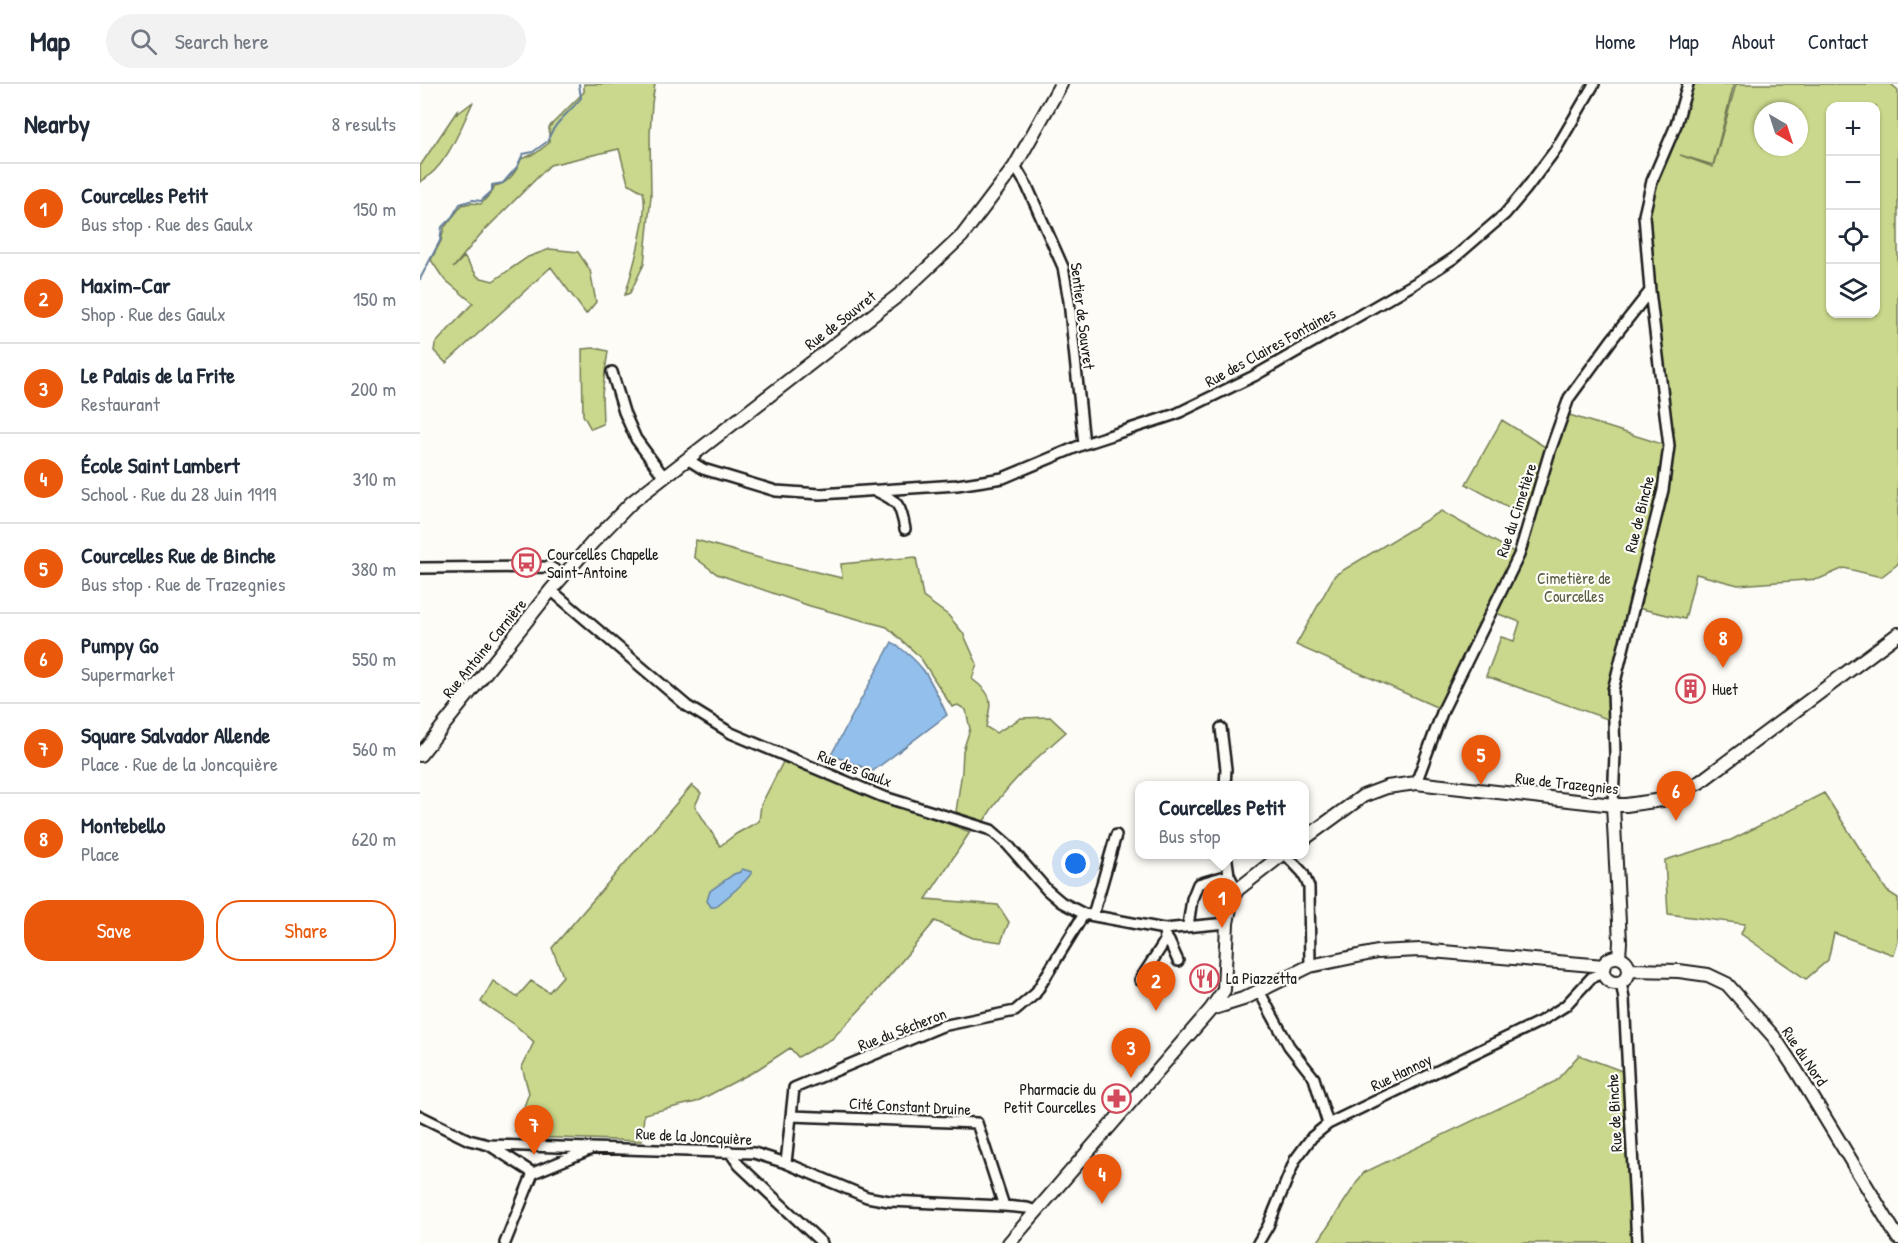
<!DOCTYPE html>
<meta charset="utf-8">
<style>
:root{--surface:#fff;--page:#f2f2f3;--text:#1f2937;--muted:#747a83;--line:#e0e1e3;--accent:#ea580c}
body{margin:0;font-family:"Patrick Hand",sans-serif;background:var(--page);color:var(--text)}
.controls{position:absolute;right:18px;top:18px;display:grid;overflow:hidden;border-radius:12px;box-shadow:0 2px 4px #0004}
.controls button{width:54px;height:54px;display:grid;place-items:center;padding:0;border:0;border-bottom:2px solid var(--line);background:var(--surface);color:var(--text);font:30px sans-serif}
.compass{position:absolute;left:1334px;top:18px;width:54px;height:54px;border-radius:50%;background:var(--surface);box-shadow:0 2px 4px #0004;rotate:141deg}
.you{position:absolute;left:656px;top:780px;width:21px;height:21px;margin:-15px;border:4px solid #fff;border-radius:50%;background:#1a73e8;box-shadow:0 0 0 9px #1a73e833}
.badge{display:grid;place-items:center;width:39px;height:39px;border-radius:50%;background:var(--accent);color:#fff;font-size:20px;font-weight:700}
.pin{position:absolute;translate:-50% -50px;filter:drop-shadow(0 2px 3px #0008)}
.pin::after{content:'';position:absolute;top:32px;width:21px;height:18px;background:inherit;clip-path:polygon(0 0,100% 0,50% 100%)}
.popup{position:absolute;left:715px;top:697px;width:174px;height:78px;box-sizing:border-box;display:grid;place-content:center;border-radius:12px;background:var(--surface);filter:drop-shadow(0 2px 4px #0005);font-size:20px;white-space:nowrap;color:var(--muted)}
.popup b{font-size:22px;color:var(--text)}
.popup::after{content:'';position:absolute;left:50%;top:100%;margin-left:-12px;border:12px solid transparent;border-top-color:var(--surface)}
.list{margin:0;padding:0;list-style:none}
h2{display:flex;justify-content:space-between;align-items:center;height:78px;margin:0;padding:0 24px;font-size:26px}
h2 small{font-size:20px;font-weight:400;color:var(--muted)}
.list li{display:grid;grid-template-columns:39px 1fr auto;gap:18px;align-items:center;box-sizing:border-box;height:90px;padding:0 24px;border-top:2px solid var(--line)}
.list b{display:block;font-size:22px;white-space:nowrap}
.list p{margin:0;font-size:20px;white-space:nowrap;color:var(--muted)}
.list em{font-size:20px;font-style:normal;color:var(--muted)}
.actions{display:flex;gap:12px;padding:18px 24px}
.actions a{flex:1;padding:14px 0;border:2px solid var(--accent);border-radius:24px;text-align:center;font-size:21px;color:var(--accent)}
.actions .main{background:var(--accent);color:#fff}
.icon{flex:none;width:33px;height:33px;fill:none;stroke:currentColor;stroke-width:2;stroke-linecap:round;stroke-linejoin:round}
.map{position:relative;flex:none;width:1478px;height:1159px;overflow:hidden}
header{display:flex;align-items:center;gap:36px;box-sizing:border-box;height:84px;padding:0 30px;background:var(--surface);border-bottom:2px solid var(--line)}
header strong{font-size:28px}
nav{display:flex;gap:33px;margin-inline-start:auto;font-size:21px}
.search{width:420px;height:54px;background:var(--page);display:flex;align-items:center;gap:15px;box-sizing:border-box;padding:0 21px;border-radius:33px;color:var(--muted);font-size:22px}
main{display:flex}
aside{flex:1;background:var(--surface)}
.map>svg:first-child{display:block}
</style>
<header>
<strong>Map</strong>
<div class="search"><svg class="icon" aria-label="search" viewBox="0 0 24 24"><circle cx="10" cy="10" r="6"/><path d="M15 15l6 6"/></svg>Search here</div>
<nav><a>Home</a><a>Map</a><a>About</a><a>Contact</a></nav>
</header>
<main>
<aside>
<h2>Nearby<small>8 results</small></h2>
<ul class="list">
<li><span class="badge">1</span><div><b>Courcelles Petit</b><p>Bus stop · Rue des Gaulx</p></div><em>150 m</em></li>
<li><span class="badge">2</span><div><b>Maxim-Car</b><p>Shop · Rue des Gaulx</p></div><em>150 m</em></li>
<li><span class="badge">3</span><div><b>Le Palais de la Frite</b><p>Restaurant</p></div><em>200 m</em></li>
<li><span class="badge">4</span><div><b>École Saint Lambert</b><p>School · Rue du 28 Juin 1919</p></div><em>310 m</em></li>
<li><span class="badge">5</span><div><b>Courcelles Rue de Binche</b><p>Bus stop · Rue de Trazegnies</p></div><em>380 m</em></li>
<li><span class="badge">6</span><div><b>Pumpy Go</b><p>Supermarket</p></div><em>550 m</em></li>
<li><span class="badge">7</span><div><b>Square Salvador Allende</b><p>Place · Rue de la Joncquière</p></div><em>560 m</em></li>
<li><span class="badge">8</span><div><b>Montebello</b><p>Place</p></div><em>620 m</em></li>
</ul>
<div class="actions"><a class="main">Save</a><a>Share</a></div>
</aside>
<div class="map">
<svg width="1478" height="1159" viewBox="0 0 1478 1159">
<rect width="100%" height="100%" fill="#fdfcf7"/>
<filter id="ink" filterUnits="userSpaceOnUse"><feTurbulence type="fractalNoise" baseFrequency=".0167" numOctaves="2"/><feDisplacementMap in="SourceGraphic" scale="12" xChannelSelector="R" yChannelSelector="G"/><feConvolveMatrix kernelMatrix="1 2 1 2 8 2 1 2 1" color-interpolation-filters="sRGB"/></filter>
<g filter="url(#ink)">
<path fill="#c9d88c" stroke="#727a54" stroke-width="1.5" fill-rule="evenodd" d="M164 0H235L232 19 230 50 231 112 224 180 210 209 205 211C212 188 229 130 223 108L208 99 199 65 130 81 60 151 33 184 44 173 58 193 73 197 108 173 130 165 158 168 170 186 176 218 166 230 131 183 26 279 14 267 15 260 53 219 23 194 11 176 21 157 24 144 42 121 51 119 61 120 73 107 74 102C88 101 97 87 101 75L116 69 129 59V43L164 8Z
M1274 0H1314L1293 81 1260 71 1293 83 1316 0H1471L1478 6V480L1461 493 1424 484 1399 495 1318 501 1276 490 1265 535 1213 523 1193 606V637L1066 592 1081 553 1094 557 1100 538 1073 528 1023 626 876 561 915 491 1021 427 1099 471 1110 435 1046 400 1082 336 1130 366 1143 329 1248 362 1225 123ZM1410 22H1456V230H1410ZM1343 27H1379V63H1343Z
M53 18C40 45 27 83 0 98V82L39 24 37 30Z
M175 264 188 267 182 310 183 340 171 345 163 331 162 265Z
M276 456 350 477 422 494 421 480 496 473 503 513 528 531 543 549 557 580 552 595C575 612 571 617 566 643L576 649 601 634 630 633 646 648C615 675 585 702 564 737L536 728 542 687 543 667 550 645 546 626 538 621 532 623 500 573 467 543 390 522 297 490 274 473Z
M363 678 550 748 506 815 578 821 589 838 581 858 553 854 515 837 451 914 412 955 378 973 370 964 335 987 276 1018 224 1030 222 1057 112 1053 95 1047 109 1009 102 983 114 958 94 940 61 918 73 897 97 913 111 897 129 908 143 892 132 864 272 701 281 709 275 722 300 762 316 750 339 737 341 721Z
M1404 709 1467 807 1478 814V858L1474 871 1414 849 1408 876 1386 895 1321 850 1325 840 1248 830 1245 776 1311 756Z
M1159 971 1202 987 1211 1159H897L943 1089 1136 997Z"/>
<path fill="#93bfec" stroke="#637e99" stroke-width="1.5" d="M472 558C506 581 510 595 527 631L453 687 411 671Z
M322 785 332 788C326 799 305 815 295 823H291L287 817 290 807 314 790 320 788Z"/>
<g fill="none" stroke-linecap="round" stroke-linejoin="round">
<path stroke="#637e99" stroke-width="2" d="M0 195 20 157 22 143 32 133 40 120 53 116 61 117 72 107V101L83 99 97 83 103 70 113 68 128 57C132 40 151 27 161 14L159 0"/>
<defs>
<path id="street" d="M595 82 607 102 643 183 649 217 664 360
M192 288 204 328 216 355 244 393
M267 375 283 385 356 407 400 410 537 401 583 394 664 360 756 330 834 292 994 200 1034 174 1085 130 1106 105 1136 65 1174 0
M456 407C479 418 480 420 485 445
M0 484 130 483 144 491
M131 506 267 622 311 649 461 712 571 746 587 760 627 806 641 818 664 830 744 845 807 839
M801 644 806 685 805 702
M996 699 1023 626 1099 471 1130 367 1149 314 1193 254 1230 207
M1193 721 1195 670 1193 606 1243 406 1249 362 1230 207 1224 131 1232 97 1256 41 1268 0
M806 770 809 791 817 806
M865 770 883 789 889 803 890 882
M673 831 696 751
M768 842 772 815 778 800 809 791
M745 852 749 857 758 877
M720 896 745 857 744 845
M1201 898 1204 915 1217 1159
M839 907 869 962 894 994 908 1040
M0 1032 49 1056 69 1061 334 1069 366 1079 447 1113 469 1117 584 1122 607 1124 616 1127
M371 1032 557 1039 584 1122
M69 1061 113 1089
M309 1067 319 1081 402 1159
M366 1079 374 1004 522 942 595 927 615 910 664 830
M113 1089 169 1066
M85 1159 113 1089
M838 1159 848 1142 875 1076 892 1053 908 1040 1121 937 1145 922 1172 893 1184 889"/>
<path id="secondary" d="M0 671 131 506 172 459 212 418 480 210 542 152 595 82 641 0
M1193 721 1200 858 1199 873
M884 755 943 712 967 703 996 699 1193 721H1206L1242 716 1280 698 1478 550
M1183 886a13 13 0 1 1 26 0a13 13 0 1 1-26 0Z
M1210 886 1259 887 1288 891 1307 900 1354 953 1376 986 1478 1154
M791 925 823 915 890 882 957 868 1000 866 1184 882
M589 1159 791 925 804 906 807 839 811 819 817 806 863 770"/>
</defs>
<use href="#street" stroke="#1c1c1c" stroke-width="14"/>
<use href="#secondary" stroke="#1c1c1c" stroke-width="16"/>
<use href="#street" stroke="#fdfcf7" stroke-width="9"/>
<use href="#secondary" stroke="#fdfcf7" stroke-width="12"/>
</g>
</g>
<defs>
<symbol id="bus-ring" viewBox="-11 -11 22 22"><circle r="9.5" fill="#fdfcf7" stroke="#d1495b" stroke-width="1.5"/><path d="M-5-6H5V4H4V6H2V4H-2V6H-4V4H-5ZM-3.5-4V0h7V-4ZM-3.5 1.2v1.5H-2V1.2ZM2 1.2v1.5H3.5V1.2Z" fill="#d1495b"/></symbol>
<symbol id="building-ring" viewBox="-11 -11 22 22"><circle r="9.5" fill="#fdfcf7" stroke="#d1495b" stroke-width="1.5"/><path d="M-4-6H4V6H1V3H-1V6H-4ZM-2.5-4.3h1.7v1.8h-1.7ZM.8-4.3h1.7v1.8H.8ZM-2.5-1h1.7V.8h-1.7ZM.8-1h1.7V.8H.8Z" fill="#d1495b"/></symbol>
<symbol id="restaurant-ring" viewBox="-11 -11 22 22"><circle r="9.5" fill="#fdfcf7" stroke="#d1495b" stroke-width="1.5"/><path d="M-5-6h1v4h1v-4h1v4h1v-4h1v5L-1.5 .5V6h-2V.5L-5-1ZM5-6V6H3V1.5H1.5Q1.5-4 5-6Z" fill="#d1495b"/></symbol>
<symbol id="pharmacy-ring" viewBox="-11 -11 22 22"><circle r="9.5" fill="#fdfcf7" stroke="#d1495b" stroke-width="1.5"/><path d="M-2-6h4v4h4v4h-4v4h-4v-4h-4v-4h4Z" fill="#d1495b"/></symbol>
</defs>
<g fill-rule="evenodd">
<use href="#bus-ring" x="90" y="462" width="33" height="33"/>
<use href="#building-ring" x="1254" y="588" width="33" height="33"/>
<use href="#restaurant-ring" x="768" y="878" width="33" height="33"/>
<use href="#pharmacy-ring" x="680" y="998" width="33" height="33"/>
</g>
<g text-anchor="middle" stroke-width="4.5" stroke-linejoin="round" paint-order="stroke">
<g font-size="16" fill="#1c1c1c" stroke="#fdfcf7">
<text transform="translate(663 232) rotate(83)" y="6">Sentier de Souvret</text>
<text transform="translate(420 236) rotate(-38)" y="6">Rue de Souvret</text>
<text transform="translate(850 263) rotate(-29)" y="6">Rue des Claires Fontaines</text>
<text transform="translate(1096 426) rotate(-72)" y="6">Rue du Cimetière</text>
<text transform="translate(1219 430) rotate(-76)" y="6">Rue de Binche</text>
<text transform="translate(64 564) rotate(-51)" y="6">Rue Antoine Carnière</text>
<text transform="translate(435 684) rotate(21)" y="6">Rue des Gaulx</text>
<text transform="translate(1147 699) rotate(6)" y="6">Rue de Trazegnies</text>
<text transform="translate(482 945) rotate(-21)" y="6">Rue du Sécheron</text>
<text transform="translate(1385 972) rotate(56)" y="6">Rue du Nord</text>
<text transform="translate(981 988) rotate(-26)" y="6">Rue Hannoy</text>
<text transform="translate(490 1022) rotate(3)" y="6">Cité Constant Druine</text>
<text transform="translate(1194 1029) rotate(-93)" y="6">Rue de Binche</text>
<text transform="translate(274 1052) rotate(3)" y="6">Rue de la Joncquière</text>
</g>
<g font-size="16" fill="#1c1c1c" stroke="#fdfcf7" text-anchor="start">
<text x="127" y="476">Courcelles Chapelle<tspan x="127" dy="18">Saint-Antoine</tspan></text>
<text x="1292" y="611">Huet</text>
<text x="806" y="900">La Piazzetta</text>
<text x="676" y="1011" text-anchor="end">Pharmacie du<tspan x="676" dy="18">Petit Courcelles</tspan></text>
</g>
<g font-size="16" fill="#595e43" stroke="#fdfcf7">
<text x="1154" y="500">Cimetière de<tspan x="1154" dy="18">Courcelles</tspan></text>
</g>
</g>
</svg>
<div class="controls">
<button>+</button>
<button>−</button>
<button><svg class="icon" aria-label="locate" viewBox="0 0 24 24"><circle cx="12" cy="12" r="6"/><path d="M12 2v4M12 18v4M2 12h4M18 12h4"/></svg></button>
<button><svg class="icon" aria-label="layers" viewBox="0 0 24 24"><path d="M12 4l9 5-9 5-9-5zM3 14l9 5 9-5"/></svg></button>
</div>
<svg class="compass" viewBox="-18 -18 36 36"><path d="M0-13l5 13h-10z" fill="#e53935"/><path d="M0 13l5-13h-10z" fill="#747a83"/></svg>
<div class="you"></div>
<div class="pin badge" style="left:802px;top:844px">1</div>
<div class="popup"><b>Courcelles Petit</b>Bus stop</div>
<div class="pin badge" style="left:736px;top:927px">2</div>
<div class="pin badge" style="left:711px;top:994px">3</div>
<div class="pin badge" style="left:682px;top:1120px">4</div>
<div class="pin badge" style="left:1061px;top:701px">5</div>
<div class="pin badge" style="left:1256px;top:737px">6</div>
<div class="pin badge" style="left:114px;top:1071px">7</div>
<div class="pin badge" style="left:1303px;top:584px">8</div>
</div>
</main>
